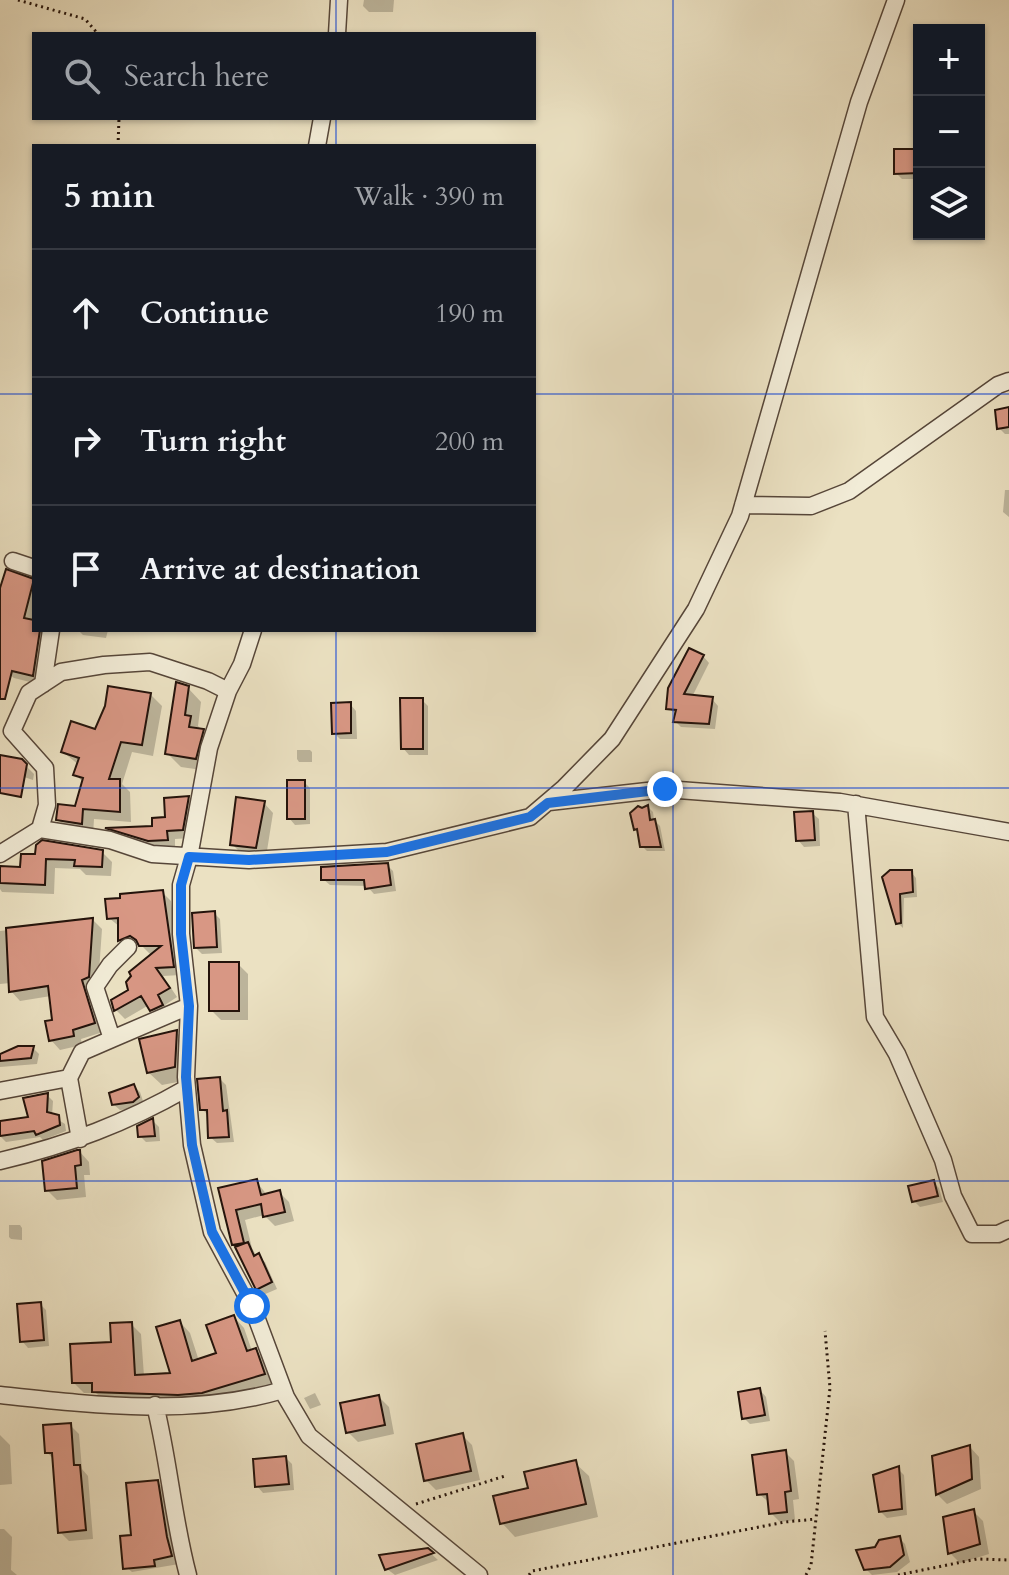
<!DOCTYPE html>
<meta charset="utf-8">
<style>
:root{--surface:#171b24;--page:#242831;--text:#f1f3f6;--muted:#9ea1a6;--line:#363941}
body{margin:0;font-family:Cardo,serif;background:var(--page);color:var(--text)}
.controls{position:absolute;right:24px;top:24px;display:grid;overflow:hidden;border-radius:0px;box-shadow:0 2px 6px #0004}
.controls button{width:72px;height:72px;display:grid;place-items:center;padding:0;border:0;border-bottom:2px solid var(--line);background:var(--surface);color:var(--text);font:40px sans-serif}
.stop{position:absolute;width:24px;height:24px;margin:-18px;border:6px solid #1a73e8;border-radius:50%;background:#fff}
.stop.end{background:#1a73e8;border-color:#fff;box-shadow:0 2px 8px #0008}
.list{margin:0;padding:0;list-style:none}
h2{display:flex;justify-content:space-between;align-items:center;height:104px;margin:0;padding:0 32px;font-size:34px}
h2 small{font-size:26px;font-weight:400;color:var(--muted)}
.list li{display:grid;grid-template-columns:52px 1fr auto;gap:24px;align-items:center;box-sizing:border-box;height:128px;padding:0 32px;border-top:2px solid var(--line)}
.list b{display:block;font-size:30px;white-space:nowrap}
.list em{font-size:26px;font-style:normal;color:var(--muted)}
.icon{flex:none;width:44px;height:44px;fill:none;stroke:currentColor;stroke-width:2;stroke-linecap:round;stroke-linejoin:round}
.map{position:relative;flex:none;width:1009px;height:1575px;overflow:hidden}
.search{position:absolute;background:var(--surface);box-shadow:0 2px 6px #0004;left:32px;top:32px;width:504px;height:88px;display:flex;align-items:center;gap:20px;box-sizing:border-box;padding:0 28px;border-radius:0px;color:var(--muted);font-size:30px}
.panel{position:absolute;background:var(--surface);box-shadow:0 2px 6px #0004;left:32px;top:144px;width:504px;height:488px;border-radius:0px}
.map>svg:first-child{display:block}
</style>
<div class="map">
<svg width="1009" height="1575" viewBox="0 0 1009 1575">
<rect width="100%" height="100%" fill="#ebe1c2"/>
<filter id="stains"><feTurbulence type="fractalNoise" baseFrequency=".0025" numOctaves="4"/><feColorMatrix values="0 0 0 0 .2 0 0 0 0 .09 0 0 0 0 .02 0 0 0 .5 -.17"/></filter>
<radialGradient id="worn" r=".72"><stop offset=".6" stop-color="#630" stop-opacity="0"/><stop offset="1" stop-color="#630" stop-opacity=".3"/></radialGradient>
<path fill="#0003" d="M364 0H394L393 12H369L363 6Z
M919 151V179H902L896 173Z
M1009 409V434H1005L999 428Z
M1005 490H1009V517L1003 512Z
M8 572 34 580V630H48L42 685 14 678 0 667V597Z
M78 630H108L106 638 83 635Z
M703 656 709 663 692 697 712 699 718 706 715 729 681 727 675 721 677 715 668 708Z
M188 688 201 702 198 726 216 744 209 771 181 767 167 753Z
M150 694 162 706 153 756 132 752 122 784 130 792 131 822 94 819 93 835 70 831 58 820 76 808 84 783 75 774 79 765 63 752Z
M422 700 428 706V755H409L403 748Z
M350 704 356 711 357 739H340L334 733Z
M297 750H310L312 752V762H299L297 759Z
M0 757 21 761 34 774 33 780 0 769Z
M304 782 310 788V824L295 825 289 818Z
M188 798 197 807 191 838 175 839V848L158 849 116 836 110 830 154 828Z
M264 803 273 813 266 857 242 854 232 844Z
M648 807 653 812 654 820 660 826 665 851H647L642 846 640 834 635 829Z
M812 813 819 819 820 846 804 847 798 840Z
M102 852 112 862 111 876 86 875 80 869 55 868 54 894 2 892 0 889V868L22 869 23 856Z
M387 865 393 871 396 891 374 894 367 886 330 885 323 879Z
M911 872 916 878 917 897 904 898 903 928 898 923 885 877Z
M162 892 171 901 181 975 163 976 177 997 165 1005 170 1014 160 1019 149 1005 125 1019 116 1010 113 1001 131 990 152 956 140 944 129 949 120 940V927L109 918Z
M214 913 220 919 222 953 202 954 196 948Z
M93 920 102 929 98 986 103 1032 81 1039 82 1045 60 1050 51 1040 54 1021 51 996 20 1001 11 991 10 983 0 984V931Z
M238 964 248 974V1020H221L211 1010Z
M176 1032 189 1045 188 1080 162 1085 148 1072Z
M33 1048 39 1054 37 1064 0 1067V1056Z
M220 1079 226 1085 234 1142 217 1143 210 1137 209 1116 202 1109Z
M134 1086 140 1092 144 1104 140 1108 120 1110 113 1104Z
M47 1095 53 1101 52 1116 65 1124 66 1131 43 1140 40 1137 6 1142 0 1136V1123L31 1118Z
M153 1121 159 1127 160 1141 146 1142 140 1136Z
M80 1152 89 1162 90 1175H84L86 1197 57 1200 47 1190Z
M256 1181 267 1195 279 1192 289 1202 294 1221 275 1226 264 1215 245 1220 252 1248 257 1257 265 1262 277 1289 263 1295 257 1288 234 1244 221 1189Z
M933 1182 939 1188 943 1202 920 1207 914 1201Z
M9 1225H20L22 1228V1240L11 1239 9 1237Z
M40 1304 46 1310 49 1346 28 1348 22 1341Z
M234 1317 244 1328 252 1351 255 1350 266 1361 274 1385 213 1403 105 1402 96 1393H84L74 1383 131 1324 141 1334 144 1376 172 1375 180 1322 190 1333 199 1361 219 1355Z
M760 1390 766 1397 770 1421 750 1424 744 1418Z
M315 1393 321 1405 310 1409 304 1398Z
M379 1397 389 1407 394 1434 358 1442 348 1432Z
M70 1425 79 1434 82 1469 88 1476 93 1539 69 1541 60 1532 54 1460 47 1452Z
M0 1435 10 1445 12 1484 0 1485Z
M462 1435 472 1445 480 1480 436 1490 426 1480Z
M970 1447 979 1457 981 1489 947 1504 938 1495 934 1458Z
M785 1452 794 1461 799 1499 793 1500 795 1520 780 1522 771 1513 770 1503 759 1494Z
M286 1458 292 1464 294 1490 263 1493 257 1486Z
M575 1463 589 1476 598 1517 515 1537 502 1523 530 1490Z
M898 1469 904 1475 907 1515 887 1518 881 1512Z
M158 1483 166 1490 179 1564 132 1572 124 1565 133 1537Z
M973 1511 983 1521 989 1554 960 1563 950 1553Z
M0 1529H4L12 1537 11 1570 17 1575H0Z
M899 1538 905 1544 910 1562 897 1572 872 1575 866 1569 876 1549Z
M427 1550 438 1560 395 1575 387 1569Z"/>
<path fill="#d89784" stroke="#24130b" stroke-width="2" d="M894 149H919V173L894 174Z
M1009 407V427L997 429 995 410Z
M6 569 34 579 24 618 34 620V630H40L33 676 12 671 5 699H0V588Z
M689 648 704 655 684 694 713 697 709 724 673 722 676 710 666 709 668 688Z
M176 682 189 686 185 715 191 716 189 727 204 729 196 759 165 754Z
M108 686 151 693 142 745 121 742 109 779H120V812L83 809 82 824 56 820 58 804 75 806 83 778 73 775 79 758 61 752 71 721 95 729 105 706Z
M400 698H423V749H401Z
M351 702V733L332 734 331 703Z
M0 755 22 759 27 764 21 797 0 793Z
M287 780H305V819H287Z
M189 796 183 830 167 831 168 840 148 841 105 828 152 826V818L165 817 164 798Z
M236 797 265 801 256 848 230 845Z
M648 805 650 820 655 819 661 847H640L637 829 634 830 630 813 638 806 642 808Z
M813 811 815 840 796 841 794 812Z
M42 840 103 850 102 867 74 866 75 860 46 859 45 885 0 883V866L20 867 21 854H35L36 845Z
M388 863 391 885 365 889 364 880H321V867Z
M890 870H912L913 892 900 894 901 923 896 924 882 877Z
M163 890 174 967 156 968 170 988 158 995 163 1005 150 1011 141 996 114 1011 111 1000 128 990 126 982 131 976 129 972 161 946H139L136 940 130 936 118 941V918L107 919 105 899 120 898V894Z
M215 911 217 947 194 948 192 913Z
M93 918 89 977 82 980 95 1023 73 1030 74 1036 49 1041 45 1021 52 1020 48 986 9 992 6 928Z
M209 962H239V1011H209Z
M177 1030 175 1067 147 1073 139 1039Z
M18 1046H34L31 1058 0 1061V1054Z
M220 1077 223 1111 227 1110 229 1137 208 1138 207 1110H200L197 1079Z
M134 1084 139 1097 133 1102 112 1105 109 1093Z
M48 1093 47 1112 59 1115 60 1125 36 1135 34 1131 0 1136V1121L28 1117 23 1098Z
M153 1118 155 1136 138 1137 137 1126Z
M77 1150H80L81 1165 75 1166 77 1188 45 1191 42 1161Z
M257 1179 261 1195 280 1190 285 1212 263 1217 261 1204 236 1210 244 1243 232 1245 218 1188Z
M934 1180 938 1196 912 1202 908 1186Z
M248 1242 254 1256 259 1253 272 1282 256 1290 235 1247Z
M41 1302 44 1340 20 1342 17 1304Z
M234 1315 247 1351 256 1348 265 1374 202 1393 178 1395 92 1392V1383H72L70 1344 111 1342 110 1323 132 1322 135 1375 170 1373 156 1327 180 1320 192 1361 216 1353 206 1325Z
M760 1388 765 1415 742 1419 738 1392Z
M379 1395 385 1425 346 1433 340 1403Z
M71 1423 74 1465H80L86 1530 58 1533 52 1453H45L43 1425Z
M463 1433 471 1471 424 1481 416 1444Z
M970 1445 972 1479 936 1495 932 1456Z
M786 1450 791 1491 785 1492 787 1512 769 1514 767 1494 757 1495 752 1455Z
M286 1456 289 1484 255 1487 253 1459Z
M576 1460 586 1504 500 1524 493 1496 528 1488 524 1472Z
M899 1466 902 1509 879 1512 873 1475Z
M158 1480 167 1537 172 1556 154 1560 155 1566 123 1569 120 1536 131 1535 126 1483Z
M974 1509 980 1544 948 1554 943 1517Z
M900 1536 904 1555 890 1567 864 1570 856 1550 875 1547 879 1540Z
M428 1548 434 1553 385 1570 379 1555Z"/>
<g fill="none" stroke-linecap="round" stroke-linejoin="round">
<defs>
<path id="minor" d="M337 34 339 0
M317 146 322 118
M743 505 811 506 849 491 998 385 1009 381
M13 561 34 568
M43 684 51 630
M228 691 242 664 253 630
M549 802 665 789 840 802 1009 832
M856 804 875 1017 897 1054 943 1160 953 1196 972 1234H998L1009 1229
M40 829 47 805 45 768 12 731 29 693 61 672 104 665 150 662 208 681 228 691 209 748 189 857 181 885V934L189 1006 186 1077 192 1145 212 1232 252 1306 286 1397 309 1436 479 1575
M0 854 40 829 110 840 152 854 249 860 387 852 530 817 564 788 612 739 696 609 740 516 859 102 896 0
M112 1039 189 1006
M69 1078 82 1052 112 1039 95 987 110 965 128 947
M0 1091 69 1078 80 1139
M0 1161C68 1145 126 1123 187 1088
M0 1395C93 1405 192 1417 283 1390
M155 1405C169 1461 173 1519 188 1575"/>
</defs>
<use href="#minor" stroke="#564639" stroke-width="19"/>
<path stroke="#24130b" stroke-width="3" stroke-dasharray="2 4" stroke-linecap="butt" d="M18 0 85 19 98 34
M118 146 119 118
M416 1504 505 1476
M529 1575 532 1571 785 1522 816 1519
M806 1575 811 1565 830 1388 825 1331
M898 1575 977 1559 1009 1560"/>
<use href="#minor" stroke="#f2ecd7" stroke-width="16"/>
</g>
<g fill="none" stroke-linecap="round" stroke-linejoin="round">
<path stroke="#1a73e8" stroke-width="10" d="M252 1306 212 1232 192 1145 186 1077 189 1006 181 934V885L189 857 249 860 387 852 530 817 548 803 665 789"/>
</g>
<path fill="none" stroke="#1d4ed8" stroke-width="2" stroke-opacity="0.55" d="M336 0V34M673 0V1575M336 118V146M0 394H34M534 394H1009M336 630V1575M0 788H1009M0 1181H1009"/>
<rect width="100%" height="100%" filter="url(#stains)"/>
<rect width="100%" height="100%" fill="url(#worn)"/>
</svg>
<div class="controls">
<button>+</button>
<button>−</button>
<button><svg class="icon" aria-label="layers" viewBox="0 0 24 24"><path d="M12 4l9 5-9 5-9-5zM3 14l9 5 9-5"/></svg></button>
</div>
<div class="stop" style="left:252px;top:1306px"></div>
<div class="stop end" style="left:665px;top:789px"></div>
<div class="search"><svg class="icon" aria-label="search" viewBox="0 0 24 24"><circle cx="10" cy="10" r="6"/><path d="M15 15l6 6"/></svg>Search here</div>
<section class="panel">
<h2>5 min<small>Walk · 390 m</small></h2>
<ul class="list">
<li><svg class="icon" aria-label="ahead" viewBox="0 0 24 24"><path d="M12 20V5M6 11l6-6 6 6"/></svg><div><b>Continue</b></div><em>190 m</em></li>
<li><svg class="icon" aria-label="right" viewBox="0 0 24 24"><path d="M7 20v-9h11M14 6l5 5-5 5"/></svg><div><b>Turn right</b></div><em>200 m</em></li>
<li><svg class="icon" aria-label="arrive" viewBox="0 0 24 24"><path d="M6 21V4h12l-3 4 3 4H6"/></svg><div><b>Arrive at destination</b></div></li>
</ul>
</section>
</div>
